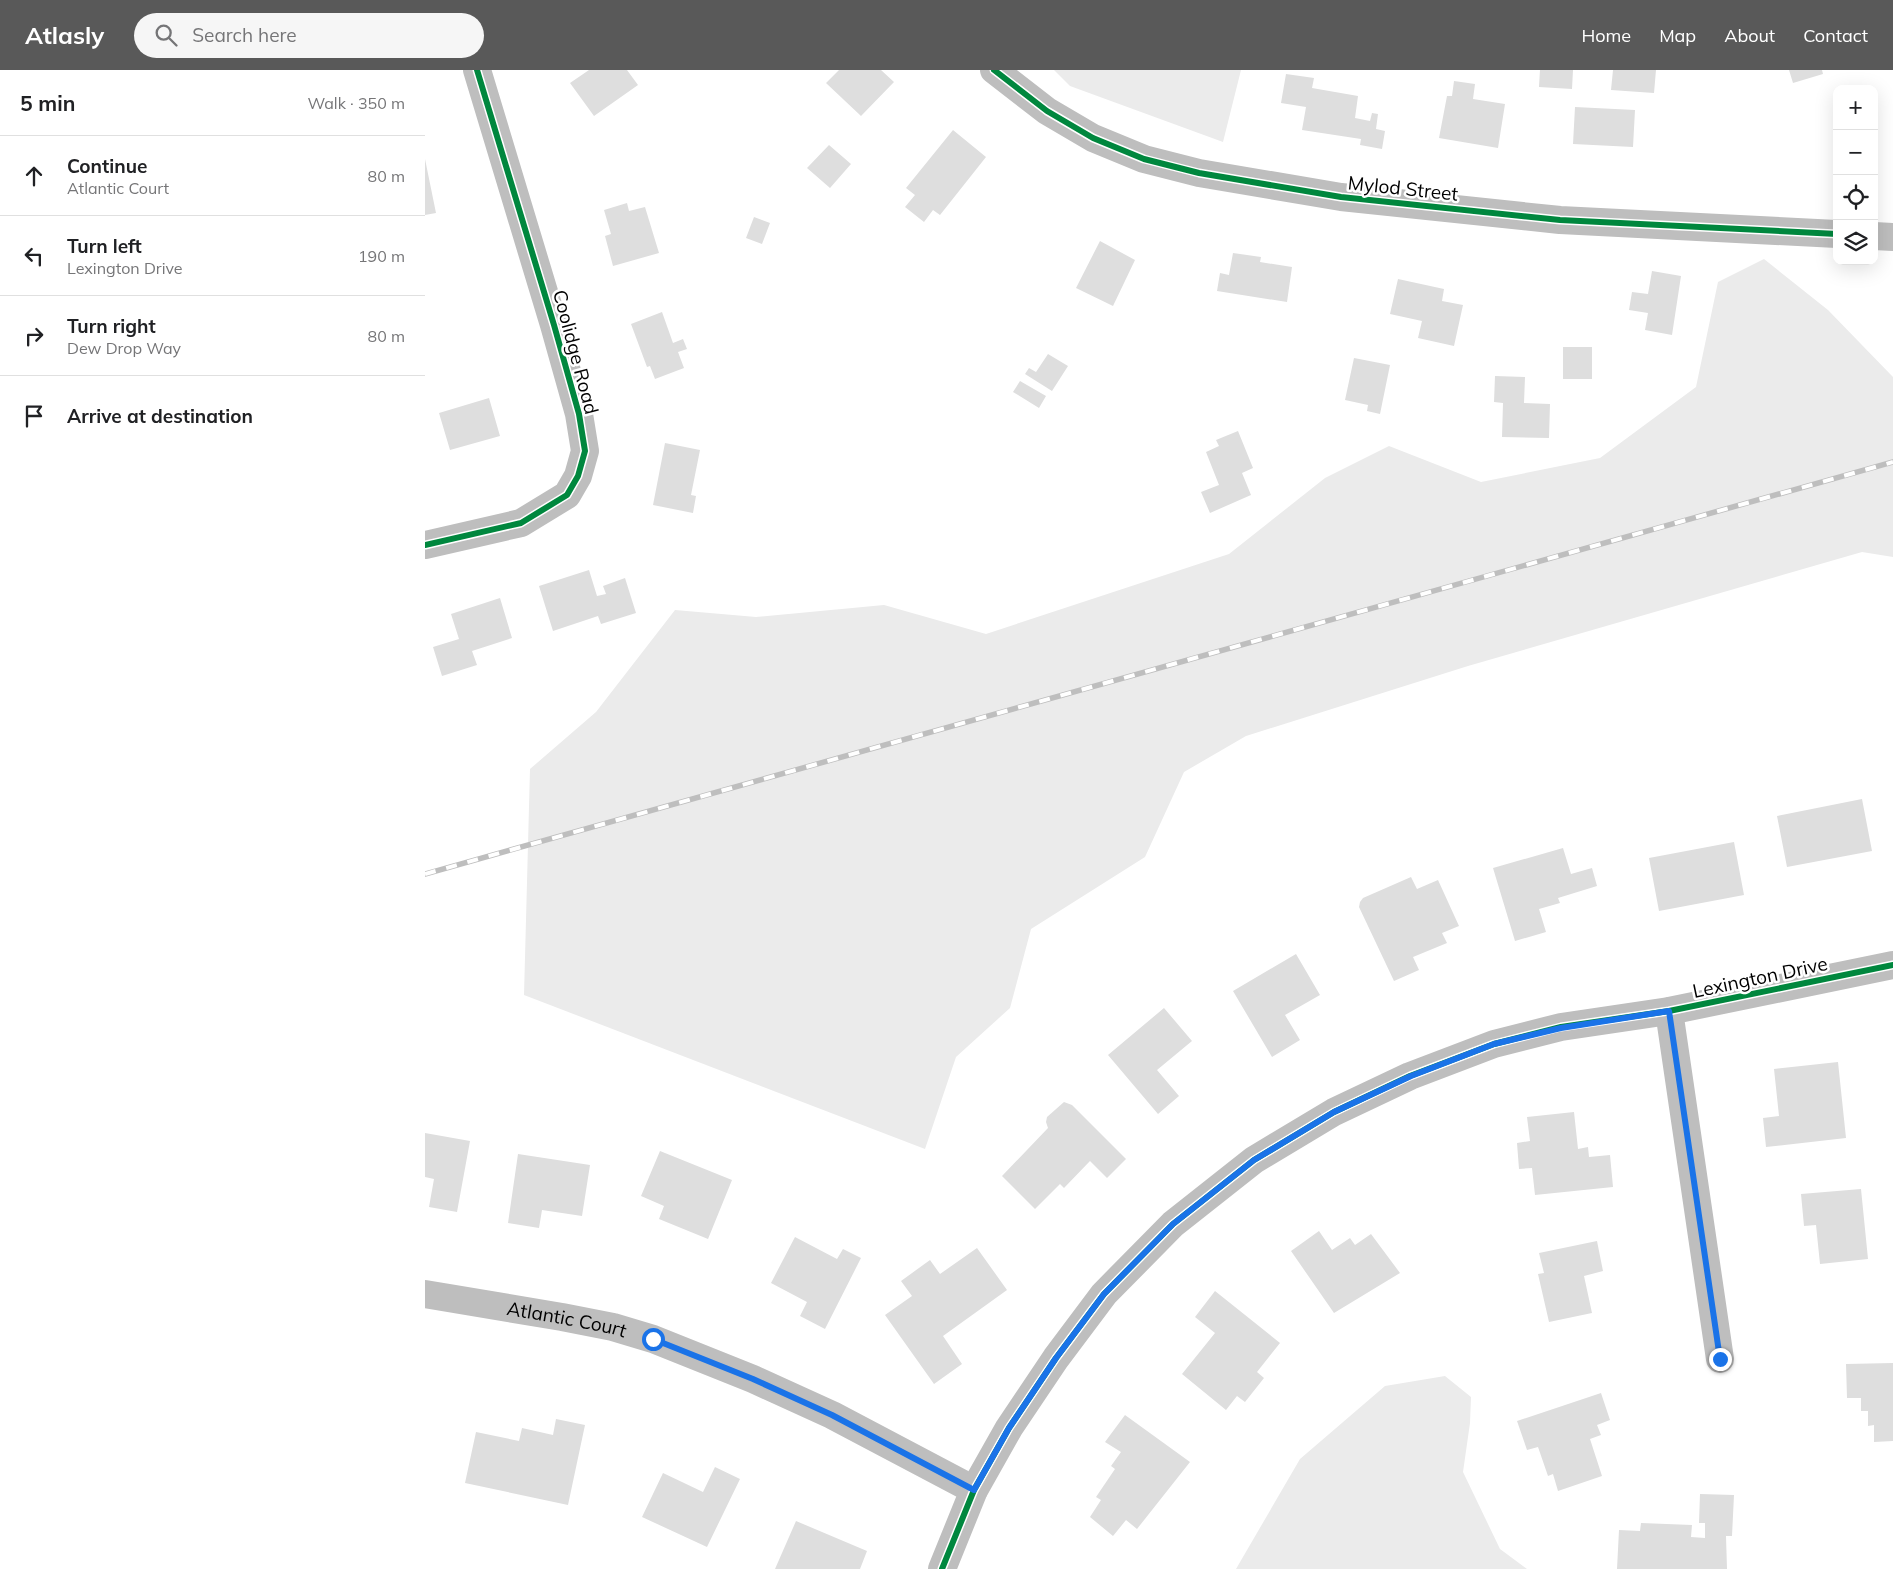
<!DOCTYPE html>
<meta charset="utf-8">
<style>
:root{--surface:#fff;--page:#f6f6f6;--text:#202124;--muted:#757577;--line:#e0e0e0;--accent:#595959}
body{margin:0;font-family:Mulish,sans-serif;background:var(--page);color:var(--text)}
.controls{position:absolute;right:15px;top:15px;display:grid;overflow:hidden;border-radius:10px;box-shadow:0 5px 20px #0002}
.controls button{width:45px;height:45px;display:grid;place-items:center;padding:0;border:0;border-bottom:1px solid var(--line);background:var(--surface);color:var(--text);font:25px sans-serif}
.stop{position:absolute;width:15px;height:15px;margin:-11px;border:4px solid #1a73e8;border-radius:50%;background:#fff}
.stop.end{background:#1a73e8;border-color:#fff;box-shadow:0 1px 5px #0008}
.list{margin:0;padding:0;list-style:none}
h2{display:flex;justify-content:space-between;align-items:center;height:65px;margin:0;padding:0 20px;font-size:21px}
h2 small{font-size:16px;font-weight:400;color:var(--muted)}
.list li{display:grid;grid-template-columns:32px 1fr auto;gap:15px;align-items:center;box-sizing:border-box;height:80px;padding:0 20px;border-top:1px solid var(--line)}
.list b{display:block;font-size:19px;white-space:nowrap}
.list p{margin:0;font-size:16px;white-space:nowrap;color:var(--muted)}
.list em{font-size:16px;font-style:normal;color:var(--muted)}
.icon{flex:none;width:28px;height:28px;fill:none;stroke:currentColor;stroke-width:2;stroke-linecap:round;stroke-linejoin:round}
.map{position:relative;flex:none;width:1468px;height:1499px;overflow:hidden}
header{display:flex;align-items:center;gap:30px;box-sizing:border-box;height:70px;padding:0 25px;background:var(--accent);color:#fff}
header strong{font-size:24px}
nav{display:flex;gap:28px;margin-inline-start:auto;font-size:18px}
.search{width:350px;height:45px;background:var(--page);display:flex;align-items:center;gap:12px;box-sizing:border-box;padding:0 18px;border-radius:28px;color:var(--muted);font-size:19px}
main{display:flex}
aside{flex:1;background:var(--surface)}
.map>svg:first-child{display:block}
</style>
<header>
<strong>Atlasly</strong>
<div class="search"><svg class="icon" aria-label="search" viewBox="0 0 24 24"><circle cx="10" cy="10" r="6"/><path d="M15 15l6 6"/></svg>Search here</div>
<nav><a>Home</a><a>Map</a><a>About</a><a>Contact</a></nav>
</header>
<main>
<aside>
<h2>5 min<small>Walk · 350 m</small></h2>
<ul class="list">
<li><svg class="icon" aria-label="ahead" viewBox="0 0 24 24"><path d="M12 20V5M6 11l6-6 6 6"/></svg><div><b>Continue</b><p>Atlantic Court</p></div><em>80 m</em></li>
<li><svg class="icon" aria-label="left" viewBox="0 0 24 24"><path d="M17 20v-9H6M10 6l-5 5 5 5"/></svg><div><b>Turn left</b><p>Lexington Drive</p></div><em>190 m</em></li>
<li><svg class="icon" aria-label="right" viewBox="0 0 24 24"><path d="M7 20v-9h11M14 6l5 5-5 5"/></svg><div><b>Turn right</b><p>Dew Drop Way</p></div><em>80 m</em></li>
<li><svg class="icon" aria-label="arrive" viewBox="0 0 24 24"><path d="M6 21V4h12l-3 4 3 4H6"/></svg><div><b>Arrive at destination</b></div></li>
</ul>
</aside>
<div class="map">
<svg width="1468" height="1499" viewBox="0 0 1468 1499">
<rect width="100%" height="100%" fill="#fff"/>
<path fill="#ebebeb" d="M629 0H816L798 72 645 16Z
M1339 189 1403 240 1468 307V487L1437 482 1043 596 821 666 759 702 720 787 606 859 585 938 531 987 500 1079 99 925 105 699 171 642 250 540 331 547 459 535 561 564 804 484 900 408 964 376 1056 412 1175 388 1271 317 1293 212Z
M1020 1306 1046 1327 1045 1353 1038 1402 1075 1479 1102 1499H811L875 1389 960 1316Z"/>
<path fill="#dedede" d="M164 0H202L213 15 169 46 145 13Z
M414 0H456L469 12 436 46 401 13Z
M1115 0H1148L1147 19 1114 17Z
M1188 0H1231L1229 23 1186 20Z
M1364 0H1397L1398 4 1368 13Z
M861 4 889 8 887 18 933 26 930 48 945 51 947 43 953 44 951 59 960 61 957 79 935 75 936 69 877 60 881 37 856 33Z
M1029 11 1050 14 1048 29 1080 34 1073 78 1014 68 1022 26H1027Z
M1150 37 1210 40 1208 77 1148 74Z
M528 60 561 87 515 145 508 140 499 152 480 137 490 125 481 118Z
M404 75 426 94 405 118 382 98Z
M0 89 11 143 0 145Z
M202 133 204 141 220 137 234 183 188 196 180 166 186 164 179 140Z
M329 147 345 153 337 174 321 168Z
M675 171 710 190 688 236 651 218Z
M808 183 836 187 835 192 867 197 862 232 792 221 795 203 804 205Z
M1227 201 1256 206 1247 265 1220 260 1223 243 1204 240 1207 222 1223 224Z
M973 209 1019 219 1017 231 1038 235 1029 276 993 268 997 251 965 244Z
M237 242 248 273 258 269 262 279 253 282 259 298 230 309 225 296 222 297 206 254Z
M1138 277H1167V309H1138Z
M623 284 643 296 627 321 600 304 604 298 611 302Z
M929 288 965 295 955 344 942 341 943 335 920 330Z
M1070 306 1100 307 1099 333 1125 334 1124 368 1077 367 1078 333 1069 332Z
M595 311 621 326 614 338 588 322Z
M64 328 75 366 25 380 14 343Z
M813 361 828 398 817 403 826 425 785 443 776 422 794 415 781 382 794 376 791 370Z
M240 373 275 380 266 425 271 426 268 443 228 435Z
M164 500 172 526 181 524 178 516 200 508 211 543 176 554 173 546 128 561 114 516Z
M75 528 87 568 47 581 52 595 17 606 8 577 34 569 26 544Z
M1437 729 1447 781 1362 797 1352 746Z
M1309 772 1319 825 1234 841 1224 788Z
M1138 778 1146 804 1167 798 1172 816 1133 828 1135 833 1114 839 1121 862 1090 871 1068 798Z
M986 807 992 819 1013 810 1034 856 1017 863 1022 873 988 887 994 900 969 911 934 837 935 832 938 828Z
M871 884 895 925 860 945 875 970 847 987 808 921Z
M739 938 767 971 732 1000 754 1026 733 1044 683 985Z
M1413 992 1421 1068 1341 1077 1338 1048 1354 1046 1349 999Z
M639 1032 647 1035 701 1089 682 1108 665 1091 639 1118 635 1114 610 1139 577 1106 623 1058 621 1052 622 1047Z
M1149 1042 1153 1079 1163 1077 1164 1087 1185 1085 1188 1117 1110 1125 1107 1098 1094 1099 1092 1073 1105 1071 1102 1047Z
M0 1063 45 1071 32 1142 4 1137 9 1109 0 1107Z
M235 1081 307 1110 283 1169 234 1149 239 1136 216 1126Z
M93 1084 165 1095 157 1146 117 1140 114 1158 83 1153Z
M1436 1119 1443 1189 1395 1194 1391 1155 1379 1156 1376 1124Z
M894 1161 907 1180 925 1168 930 1175 946 1164 975 1203 909 1243 866 1181Z
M370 1167 412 1189 418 1179 436 1188 400 1259 375 1246 382 1232 346 1213Z
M1172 1171 1178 1201 1159 1206 1167 1243 1124 1252 1113 1204 1119 1203 1114 1183Z
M552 1178 582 1220 518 1266 537 1294 509 1314 460 1245 487 1226 476 1211 505 1190 515 1204Z
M790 1221 855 1273 832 1302 839 1308 820 1332 812 1326 801 1340 757 1304 790 1263 770 1247Z
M1468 1293V1371L1449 1372V1355L1443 1356V1341H1436V1328H1422L1421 1294Z
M1176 1323 1185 1350 1172 1355 1176 1365 1165 1369 1177 1406 1133 1421 1128 1404 1123 1406 1113 1377 1102 1380 1092 1351Z
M700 1345 765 1392 712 1459 701 1450 688 1466 665 1447 676 1430 671 1427 690 1399 686 1396 696 1382 680 1372Z
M131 1349 160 1355 143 1435 40 1413 51 1362 94 1371 97 1358 128 1365Z
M290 1397 315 1409 282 1477 217 1447 238 1403 278 1422Z
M1275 1424 1309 1425 1307 1466H1301L1302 1499H1192L1194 1460 1215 1461 1216 1453 1267 1455 1266 1467 1280 1468V1453H1274Z
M371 1451 442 1481 435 1499H350Z"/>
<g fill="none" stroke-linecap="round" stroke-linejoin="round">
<g stroke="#bebebe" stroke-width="28">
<path d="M569 0 622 41 668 68 719 89 774 103 916 127 1135 150 1412 164"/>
<path d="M1449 166 1468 167"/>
<path d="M0 475 96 453 142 425 153 406 160 381 154 344 129 255 52 0"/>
<path d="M1244 941 1295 1289"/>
<path id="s1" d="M0 1224 137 1247 188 1257 228 1269 328 1309 407 1345 549 1420"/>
<path d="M517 1499 549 1420 584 1358 631 1288 679 1224 748 1154 829 1090 909 1042 985 1006 1069 974 1136 957 1244 941 1468 895"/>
</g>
<defs>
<path id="rail" d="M0 804 1468 392"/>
</defs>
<use href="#rail" stroke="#bebebe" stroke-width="5.5"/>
<use href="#rail" stroke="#fff" stroke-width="4" stroke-dasharray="11" stroke-linecap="butt"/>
<defs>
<path id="cycleway" d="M569 0 622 41 668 68 719 89 774 103 916 127 1135 150 1412 164
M0 475 96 453 142 425 153 406 160 381 154 344 129 255 52 0
M517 1499 549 1420 584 1358 631 1288 679 1224 748 1154 829 1090 909 1042 985 1006 1069 974 1136 957 1244 941 1468 895"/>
</defs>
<use href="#cycleway" stroke="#fff" stroke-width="9"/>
<use href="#cycleway" stroke="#00873e" stroke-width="6"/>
</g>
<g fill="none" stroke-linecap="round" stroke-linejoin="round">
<path stroke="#1a73e8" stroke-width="6" d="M228 1269 328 1309 407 1345 549 1420 584 1358 631 1288 679 1224 748 1154 829 1090 909 1042 986 1006 1069 974 1136 958 1244 941 1295 1289"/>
</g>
<g text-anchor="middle" stroke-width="5" stroke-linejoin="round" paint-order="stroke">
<g font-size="19" fill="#000" stroke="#fff">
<text transform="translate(978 118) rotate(6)" y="7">Mylod Street</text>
<text transform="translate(151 282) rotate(75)" y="7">Coolidge Road</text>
<text transform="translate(1335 907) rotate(-12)" y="7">Lexington Drive</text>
<text dy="7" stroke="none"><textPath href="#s1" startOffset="144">Atlantic Court</textPath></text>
</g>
</g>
</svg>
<div class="controls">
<button>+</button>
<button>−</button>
<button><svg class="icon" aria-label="locate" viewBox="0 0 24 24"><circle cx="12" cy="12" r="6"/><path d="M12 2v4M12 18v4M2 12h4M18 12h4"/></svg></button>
<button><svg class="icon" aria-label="layers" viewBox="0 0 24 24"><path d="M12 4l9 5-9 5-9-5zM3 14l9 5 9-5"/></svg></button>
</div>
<div class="stop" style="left:228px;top:1269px"></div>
<div class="stop end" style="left:1295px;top:1289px"></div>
</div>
</main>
